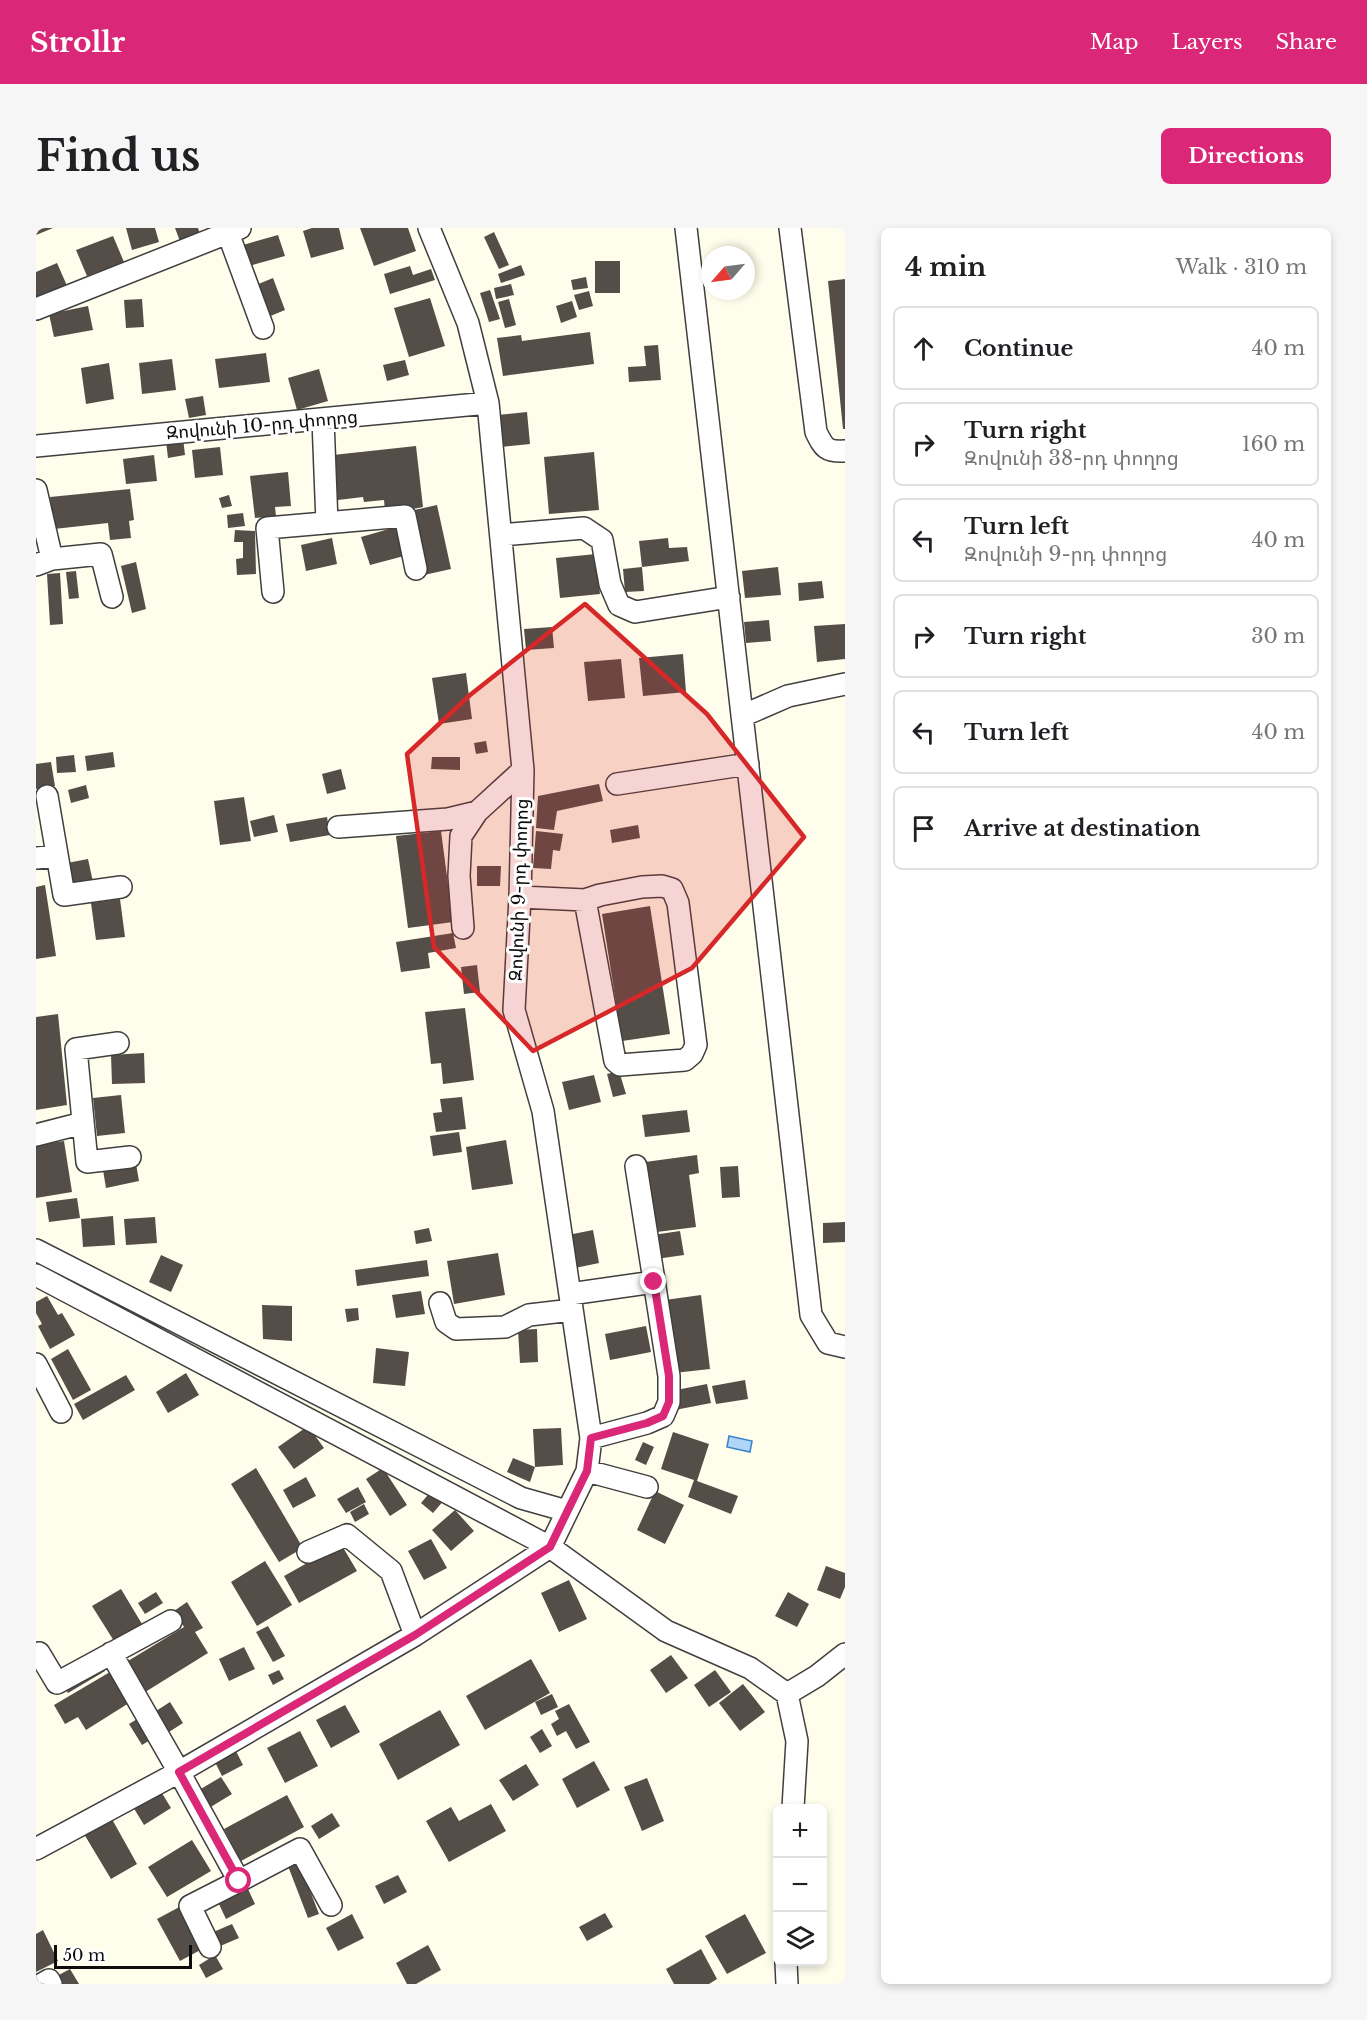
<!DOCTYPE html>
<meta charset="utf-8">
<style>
:root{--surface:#fff;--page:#f6f6f6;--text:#202124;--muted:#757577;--line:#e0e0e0;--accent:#db2777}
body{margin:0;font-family:"Libre Baskerville","Noto Sans Armenian",serif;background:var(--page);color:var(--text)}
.controls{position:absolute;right:18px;bottom:18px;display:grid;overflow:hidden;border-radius:9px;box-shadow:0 3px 9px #0003}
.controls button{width:54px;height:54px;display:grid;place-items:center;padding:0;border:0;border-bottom:2px solid var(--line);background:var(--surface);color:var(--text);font:30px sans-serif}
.compass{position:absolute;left:665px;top:18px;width:54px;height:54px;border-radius:50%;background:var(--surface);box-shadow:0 3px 9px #0003;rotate:242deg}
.scale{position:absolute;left:18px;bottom:15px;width:138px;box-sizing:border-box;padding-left:6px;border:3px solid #0c0c0c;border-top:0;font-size:16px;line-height:21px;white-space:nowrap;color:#0c0c0c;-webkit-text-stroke:4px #fff;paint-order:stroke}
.stop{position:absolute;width:18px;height:18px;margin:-14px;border:4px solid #db2777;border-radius:50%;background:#fff}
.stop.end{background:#db2777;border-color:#fff;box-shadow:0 2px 6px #0008}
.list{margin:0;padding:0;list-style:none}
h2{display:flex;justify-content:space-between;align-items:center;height:78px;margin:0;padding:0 24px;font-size:26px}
h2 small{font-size:20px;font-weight:400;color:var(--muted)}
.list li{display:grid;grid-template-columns:39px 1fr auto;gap:18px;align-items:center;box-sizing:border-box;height:84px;margin:0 12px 12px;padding:0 12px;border:2px solid var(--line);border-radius:9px}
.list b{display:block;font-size:22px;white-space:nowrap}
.list p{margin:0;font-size:20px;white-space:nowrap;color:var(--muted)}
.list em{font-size:20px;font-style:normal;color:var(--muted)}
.icon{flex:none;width:33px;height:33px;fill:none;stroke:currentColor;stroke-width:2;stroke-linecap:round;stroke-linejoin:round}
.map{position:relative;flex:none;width:809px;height:1756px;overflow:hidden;border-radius:9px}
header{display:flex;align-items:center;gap:36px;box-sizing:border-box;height:84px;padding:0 30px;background:var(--accent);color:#fff}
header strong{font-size:28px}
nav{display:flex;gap:33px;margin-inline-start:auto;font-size:21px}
.intro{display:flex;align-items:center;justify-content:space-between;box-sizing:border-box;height:144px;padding:0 36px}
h1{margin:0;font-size:42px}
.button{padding:15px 27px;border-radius:9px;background:var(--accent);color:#fff;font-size:21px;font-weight:700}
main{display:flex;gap:36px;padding:0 36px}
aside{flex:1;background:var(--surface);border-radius:9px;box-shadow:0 3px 9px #0003}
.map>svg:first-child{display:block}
</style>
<header>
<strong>Strollr</strong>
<nav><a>Map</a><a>Layers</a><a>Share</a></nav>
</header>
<div class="intro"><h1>Find us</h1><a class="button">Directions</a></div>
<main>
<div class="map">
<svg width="809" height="1756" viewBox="0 0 809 1756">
<rect width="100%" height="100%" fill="#fffdeb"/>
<path fill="#b0d5f6" stroke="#3783cd" stroke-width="1.5" d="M693 1208 716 1213 714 1224 691 1219Z"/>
<path fill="#554e48" d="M0 0H17L0 7Z
M90 0H119L123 14 96 22Z
M139 0H162L165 9 145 16Z
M276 0H303L308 21 275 30 267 3Z
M324 0H372L380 23 338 38Z
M458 4 473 37 463 41 448 9Z
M242 7 249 28 213 38 207 17Z
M77 8 88 34 51 48 40 22Z
M559 33H584V65H559Z
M21 35 32 60 0 75V44Z
M485 37 489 47 465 55 462 46Z
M374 38 377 47 395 41 399 52 354 66 348 46Z
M550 49 552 60 537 62 535 52Z
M237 50 249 82 232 89 220 57Z
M809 51V201H807L792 53Z
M475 56 478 67 460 71 458 60Z
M454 62 464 91 453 94 444 65Z
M553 63 557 78 543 82 538 67Z
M394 70 409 118 373 129 358 80Z
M106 71 108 99 90 100 88 72Z
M473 71 480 97 469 100 462 74Z
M536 73 541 89 525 95 520 78Z
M52 78 57 102 18 109 13 86Z
M554 104 558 136 467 148 461 110 485 107 486 113Z
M622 117 625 152 593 154 592 139 610 138 608 118Z
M230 125 234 154 183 160 179 131Z
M136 131 140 162 106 166 103 135Z
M369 132 373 147 351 153 347 137Z
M73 135 78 171 50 176 45 140Z
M283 141 292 173 261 182 252 150Z
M167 168 170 187 153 190 149 171Z
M491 184 494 216 465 219 461 187Z
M147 210 149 227 132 230 130 213Z
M380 218 387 279 367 283H349L348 272 328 274 327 269 302 272 297 227Z
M184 219 187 247 159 250 156 222Z
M558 224 563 282 513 286 508 229Z
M118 227 121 253 90 256 87 231Z
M252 244 255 278 239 279 240 288 219 290 214 248Z
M94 261 98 292 93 293 95 310 74 312 72 295 18 301 14 269Z
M193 267 196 278 186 280 183 270Z
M401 277 415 341 388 347 374 283Z
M207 285 209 298 192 300 191 287Z
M360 299 368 328 334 337 325 309Z
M199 302 219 303 220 346 201 347 200 331 207 330V314H198Z
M296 310 301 336 270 343 265 317Z
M632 310 633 320 651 319 653 333 606 339 603 313Z
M560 326 564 366 524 370 520 330Z
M100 334 110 381 96 385 85 338Z
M606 339 608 363 589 364 587 341Z
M742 339 745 367 709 370 706 343Z
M40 343 43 370 33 371 30 344Z
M24 345 27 396 14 397 11 346Z
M786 353 788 370 763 373 762 355Z
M733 392 735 413 710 415 708 394Z
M809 396V431L781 434 778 398Z
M516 399 518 420 490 422 488 401Z
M647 426 650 464 607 468 603 430Z
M585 431 589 470 552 473 548 434Z
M430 445 436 491 403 496 396 450Z
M450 513 452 524 440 526 438 515Z
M77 524 79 539 51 543 49 528Z
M38 527 40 544 21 545 20 529Z
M396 529H424V542L395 541Z
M15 534 19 558 0 561V536Z
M305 541 310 561 291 566 286 546Z
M563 556 567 573 521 583 518 602 500 600 502 568Z
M50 557 53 570 35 575 32 562Z
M208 569 215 613 184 617 178 573Z
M238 587 242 604 218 609 214 593Z
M291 589 294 607 254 614 250 596Z
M602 597 604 610 576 615 574 602Z
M405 603 417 694 372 700 360 608Z
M500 603 527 606 524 623 517 622 515 641 497 640Z
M52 631 57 654 36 659 31 635Z
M441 638H465L464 658H441Z
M9 657 20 728 0 731V659Z
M84 671 89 709 60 712 55 675Z
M614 678 634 806 586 813 566 686Z
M417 705 420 720 392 725 394 740 365 744 360 714Z
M441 737 444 764 428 766 425 739Z
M429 780 438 852 407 856 405 835 395 836 389 784Z
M22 786 31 877 0 882V789Z
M108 825 109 855 76 856 75 827Z
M583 843 590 866 577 869 571 846Z
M558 847 565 874 533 882 526 854Z
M85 867 89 905 61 908 57 870Z
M426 869 430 901 400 904 397 885 406 884 404 871Z
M651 882 654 904 609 909 606 887Z
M423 904 426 924 397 928 394 908Z
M470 912 477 956 436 962 430 919Z
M28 913 36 964 0 970V917Z
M661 927 663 945 653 947 660 999 613 1005 609 934Z
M100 936 103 953 70 960 67 942Z
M702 938 704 969 686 970 684 939Z
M41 970 44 990 13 994 10 974Z
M77 988 79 1017 47 1019 45 991Z
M119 989 121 1015 90 1017 88 991Z
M809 994V1014L787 1015V995Z
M393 1000 396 1013 380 1016 378 1003Z
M557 1002 563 1035 539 1040 532 1007Z
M644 1003 648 1027 620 1031 617 1007Z
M462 1025 469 1067 418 1076 411 1033Z
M125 1027 147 1037 135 1064 113 1054Z
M391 1032 393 1048 321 1058 319 1042Z
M385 1063 389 1086 360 1090 356 1067Z
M665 1067 674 1141 638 1145 629 1072Z
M11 1068 22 1087 26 1085 39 1107 14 1121 2 1098 6 1096 0 1085V1074Z
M226 1077 256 1078V1113L227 1111Z
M322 1080 323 1092 311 1094 309 1081Z
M610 1098 615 1124 574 1132 569 1106Z
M501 1101 502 1134 484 1135 482 1102Z
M340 1120 373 1124 369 1158 337 1155Z
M32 1121 55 1162 37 1172 15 1131Z
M150 1145 163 1167 132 1185 120 1164Z
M90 1147 99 1162 47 1192 38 1176Z
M709 1152 712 1171 680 1176 676 1158Z
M671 1156 675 1175 639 1182 635 1163Z
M272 1198 288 1220 258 1241 242 1219Z
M525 1200 527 1237 499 1239 494 1254 471 1244 477 1230 499 1239 497 1201Z
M637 1204 673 1216 661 1253 702 1268 695 1286 652 1269 658 1252 625 1241Z
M607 1214 618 1219 610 1237 599 1232Z
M220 1240 267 1320 243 1334 195 1256Z
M347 1240 371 1277 354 1288 330 1251Z
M270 1249 280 1268 257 1280 247 1262Z
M322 1259 330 1274 310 1285 301 1271Z
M397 1261 409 1271 397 1285 385 1275Z
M619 1263 648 1277 629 1316 601 1302Z
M328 1276 333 1286 319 1294 314 1284Z
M419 1282 438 1303 415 1323 396 1302Z
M395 1311 411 1340 388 1352 372 1323Z
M305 1316 321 1343 263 1375 248 1348Z
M229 1333 256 1377 221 1398 195 1354Z
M790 1338 809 1345V1359L804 1371 781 1362Z
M533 1352 551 1391 523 1404 505 1365Z
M85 1361 106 1396 78 1413 56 1378Z
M120 1364 127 1375 109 1386 102 1375Z
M752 1364 773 1376 761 1399 739 1388Z
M151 1374 167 1400 159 1404 172 1425 106 1466 87 1436 148 1399 138 1383Z
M232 1398 249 1428 237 1434 220 1404Z
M208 1419 219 1441 193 1453 183 1431Z
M635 1427 652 1450 630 1465 614 1442Z
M495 1431 514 1465 449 1502 430 1468Z
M64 1436 69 1443 32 1465 27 1458Z
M243 1442 248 1451 237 1457 232 1447Z
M679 1442 695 1464 673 1479 658 1457Z
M74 1444 93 1475 50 1502 42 1489 29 1496 18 1477Z
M707 1456 729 1484 704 1503 683 1475Z
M516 1466 522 1479 505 1487 499 1474Z
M134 1474 147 1495 133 1504 120 1483Z
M533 1476 554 1514 540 1521 530 1503 521 1508 515 1496 523 1491 519 1483Z
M309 1477 324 1504 295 1520 280 1492Z
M404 1482 424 1517 362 1552 343 1516Z
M106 1488 119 1509 106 1517 93 1496Z
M506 1501 516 1518 504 1525 494 1509Z
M264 1503 282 1538 249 1555 231 1520Z
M198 1519 207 1537 186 1548 177 1530Z
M558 1533 574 1562 541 1580 526 1551Z
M490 1536 503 1557 477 1573 463 1552Z
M185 1549 196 1566 173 1580 163 1562Z
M611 1550 628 1593 606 1603 588 1559Z
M121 1557 135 1580 108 1597 94 1574Z
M251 1567 268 1599 205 1633 188 1601Z
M455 1576 470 1603 413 1634 390 1593 415 1579 423 1593Z
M72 1584 101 1636 75 1651 45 1601Z
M296 1585 304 1598 283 1611 275 1598Z
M156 1612 175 1643 131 1669 112 1639Z
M263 1634 283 1686 272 1690 252 1638Z
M362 1647 371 1664 348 1676 339 1658Z
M211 1659 219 1676 190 1691 182 1674Z
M147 1677 170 1719 144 1733 121 1691Z
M569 1685 577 1699 551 1713 543 1699Z
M316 1686 328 1710 302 1723 290 1700Z
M709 1686 730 1725 691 1746 669 1708Z
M196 1696 203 1710 182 1719 175 1705Z
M7 1702 22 1733 0 1744V1706Z
M392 1717 405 1742 380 1756H371L360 1735Z
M665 1721 681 1751 673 1756H638L630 1741Z
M179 1727 187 1741 170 1750 163 1737Z
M34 1741 43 1756H23L19 1749Z"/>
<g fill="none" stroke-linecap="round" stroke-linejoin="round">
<defs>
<path id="minor" d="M650 0 775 1087 792 1115 809 1119
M754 0 780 204C788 220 790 224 809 223
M192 5 227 100
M0 81 204 0
M287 192 291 295
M0 218 452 175
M0 262 16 331
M465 307 548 300 566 312 574 356 583 377 599 384 693 369
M0 337 16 331 65 326 76 369
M237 364 231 300 369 288 380 341
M706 488 752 468 809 456
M581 556 712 536
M11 568 28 667 85 659
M302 599 412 591 441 584 487 542
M0 630 21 628
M484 669 549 672 564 667 606 659 626 658 636 661 642 675 660 817 656 826 649 832 584 837 579 833 549 672
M427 700 423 648 425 608 441 584
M82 815 40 821 51 934 94 929
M0 907 47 895
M0 1022 485 1270 531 1283
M0 1047 514 1319 630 1403 714 1440 751 1466 761 1513 757 1580
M534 1066 618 1054
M404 1075 410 1094 420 1101 469 1099 493 1087 536 1082
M0 1136 25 1184
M555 1210 611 1195 627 1188 633 1174V1148L600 938
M551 1243 611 1259
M272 1324 311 1307 355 1343 379 1407
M3 1425 21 1455 135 1393
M75 1425 143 1544 203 1653 154 1678 174 1719
M751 1466 781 1448 809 1426
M0 1621 143 1544 379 1407 514 1319 551 1243 555 1210 507 883 478 782 484 669 487 542 452 175 432 95 393 0
M203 1653 264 1621 295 1677
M750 1734 751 1756
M6 1756 13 1752 15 1756"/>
</defs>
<use href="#minor" stroke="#3f3f3f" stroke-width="24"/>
<use href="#minor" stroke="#fff" stroke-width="21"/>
</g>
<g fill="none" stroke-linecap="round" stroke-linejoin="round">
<path stroke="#db2777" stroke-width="8" d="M203 1653 143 1544 379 1407 514 1319 551 1243 555 1210 611 1195 627 1188 633 1174V1148L618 1054"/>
</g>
<path fill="#d62828" fill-opacity="0.2" stroke="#d62828" stroke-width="4.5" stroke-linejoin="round" d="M549 376 671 486 768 609 656 740 497 823 398 719 371 526 434 467Z"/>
<g text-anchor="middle" stroke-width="6" stroke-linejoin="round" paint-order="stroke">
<g font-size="18" fill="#0c0c0c" stroke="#fff">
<text transform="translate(226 197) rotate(-5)" y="6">Զովունի 10-րդ փողոց</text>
<text transform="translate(483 662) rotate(-88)" y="6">Զովունի 9-րդ փողոց</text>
</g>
</g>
</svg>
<div class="controls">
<button>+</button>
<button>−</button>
<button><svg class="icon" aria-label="layers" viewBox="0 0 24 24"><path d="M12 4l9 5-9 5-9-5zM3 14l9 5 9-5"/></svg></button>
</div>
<svg class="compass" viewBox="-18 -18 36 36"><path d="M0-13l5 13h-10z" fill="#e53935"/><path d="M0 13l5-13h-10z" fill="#757577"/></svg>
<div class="scale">50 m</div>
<div class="stop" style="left:203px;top:1653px"></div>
<div class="stop end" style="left:618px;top:1054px"></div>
</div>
<aside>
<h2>4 min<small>Walk · 310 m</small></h2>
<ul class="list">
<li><svg class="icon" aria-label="ahead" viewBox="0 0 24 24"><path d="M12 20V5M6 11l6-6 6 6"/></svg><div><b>Continue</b></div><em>40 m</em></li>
<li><svg class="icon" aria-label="right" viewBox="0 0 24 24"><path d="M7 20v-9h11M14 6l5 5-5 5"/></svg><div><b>Turn right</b><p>Զովունի 38-րդ փողոց</p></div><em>160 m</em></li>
<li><svg class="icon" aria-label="left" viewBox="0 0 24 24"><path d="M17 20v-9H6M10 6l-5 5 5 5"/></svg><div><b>Turn left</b><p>Զովունի 9-րդ փողոց</p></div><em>40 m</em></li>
<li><svg class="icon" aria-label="right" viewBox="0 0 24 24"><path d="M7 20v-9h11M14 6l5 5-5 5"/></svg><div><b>Turn right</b></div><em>30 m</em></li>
<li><svg class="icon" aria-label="left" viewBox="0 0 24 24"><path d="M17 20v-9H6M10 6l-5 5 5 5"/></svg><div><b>Turn left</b></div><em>40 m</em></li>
<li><svg class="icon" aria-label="arrive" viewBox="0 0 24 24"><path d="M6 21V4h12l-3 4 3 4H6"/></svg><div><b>Arrive at destination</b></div></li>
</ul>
</aside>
</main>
